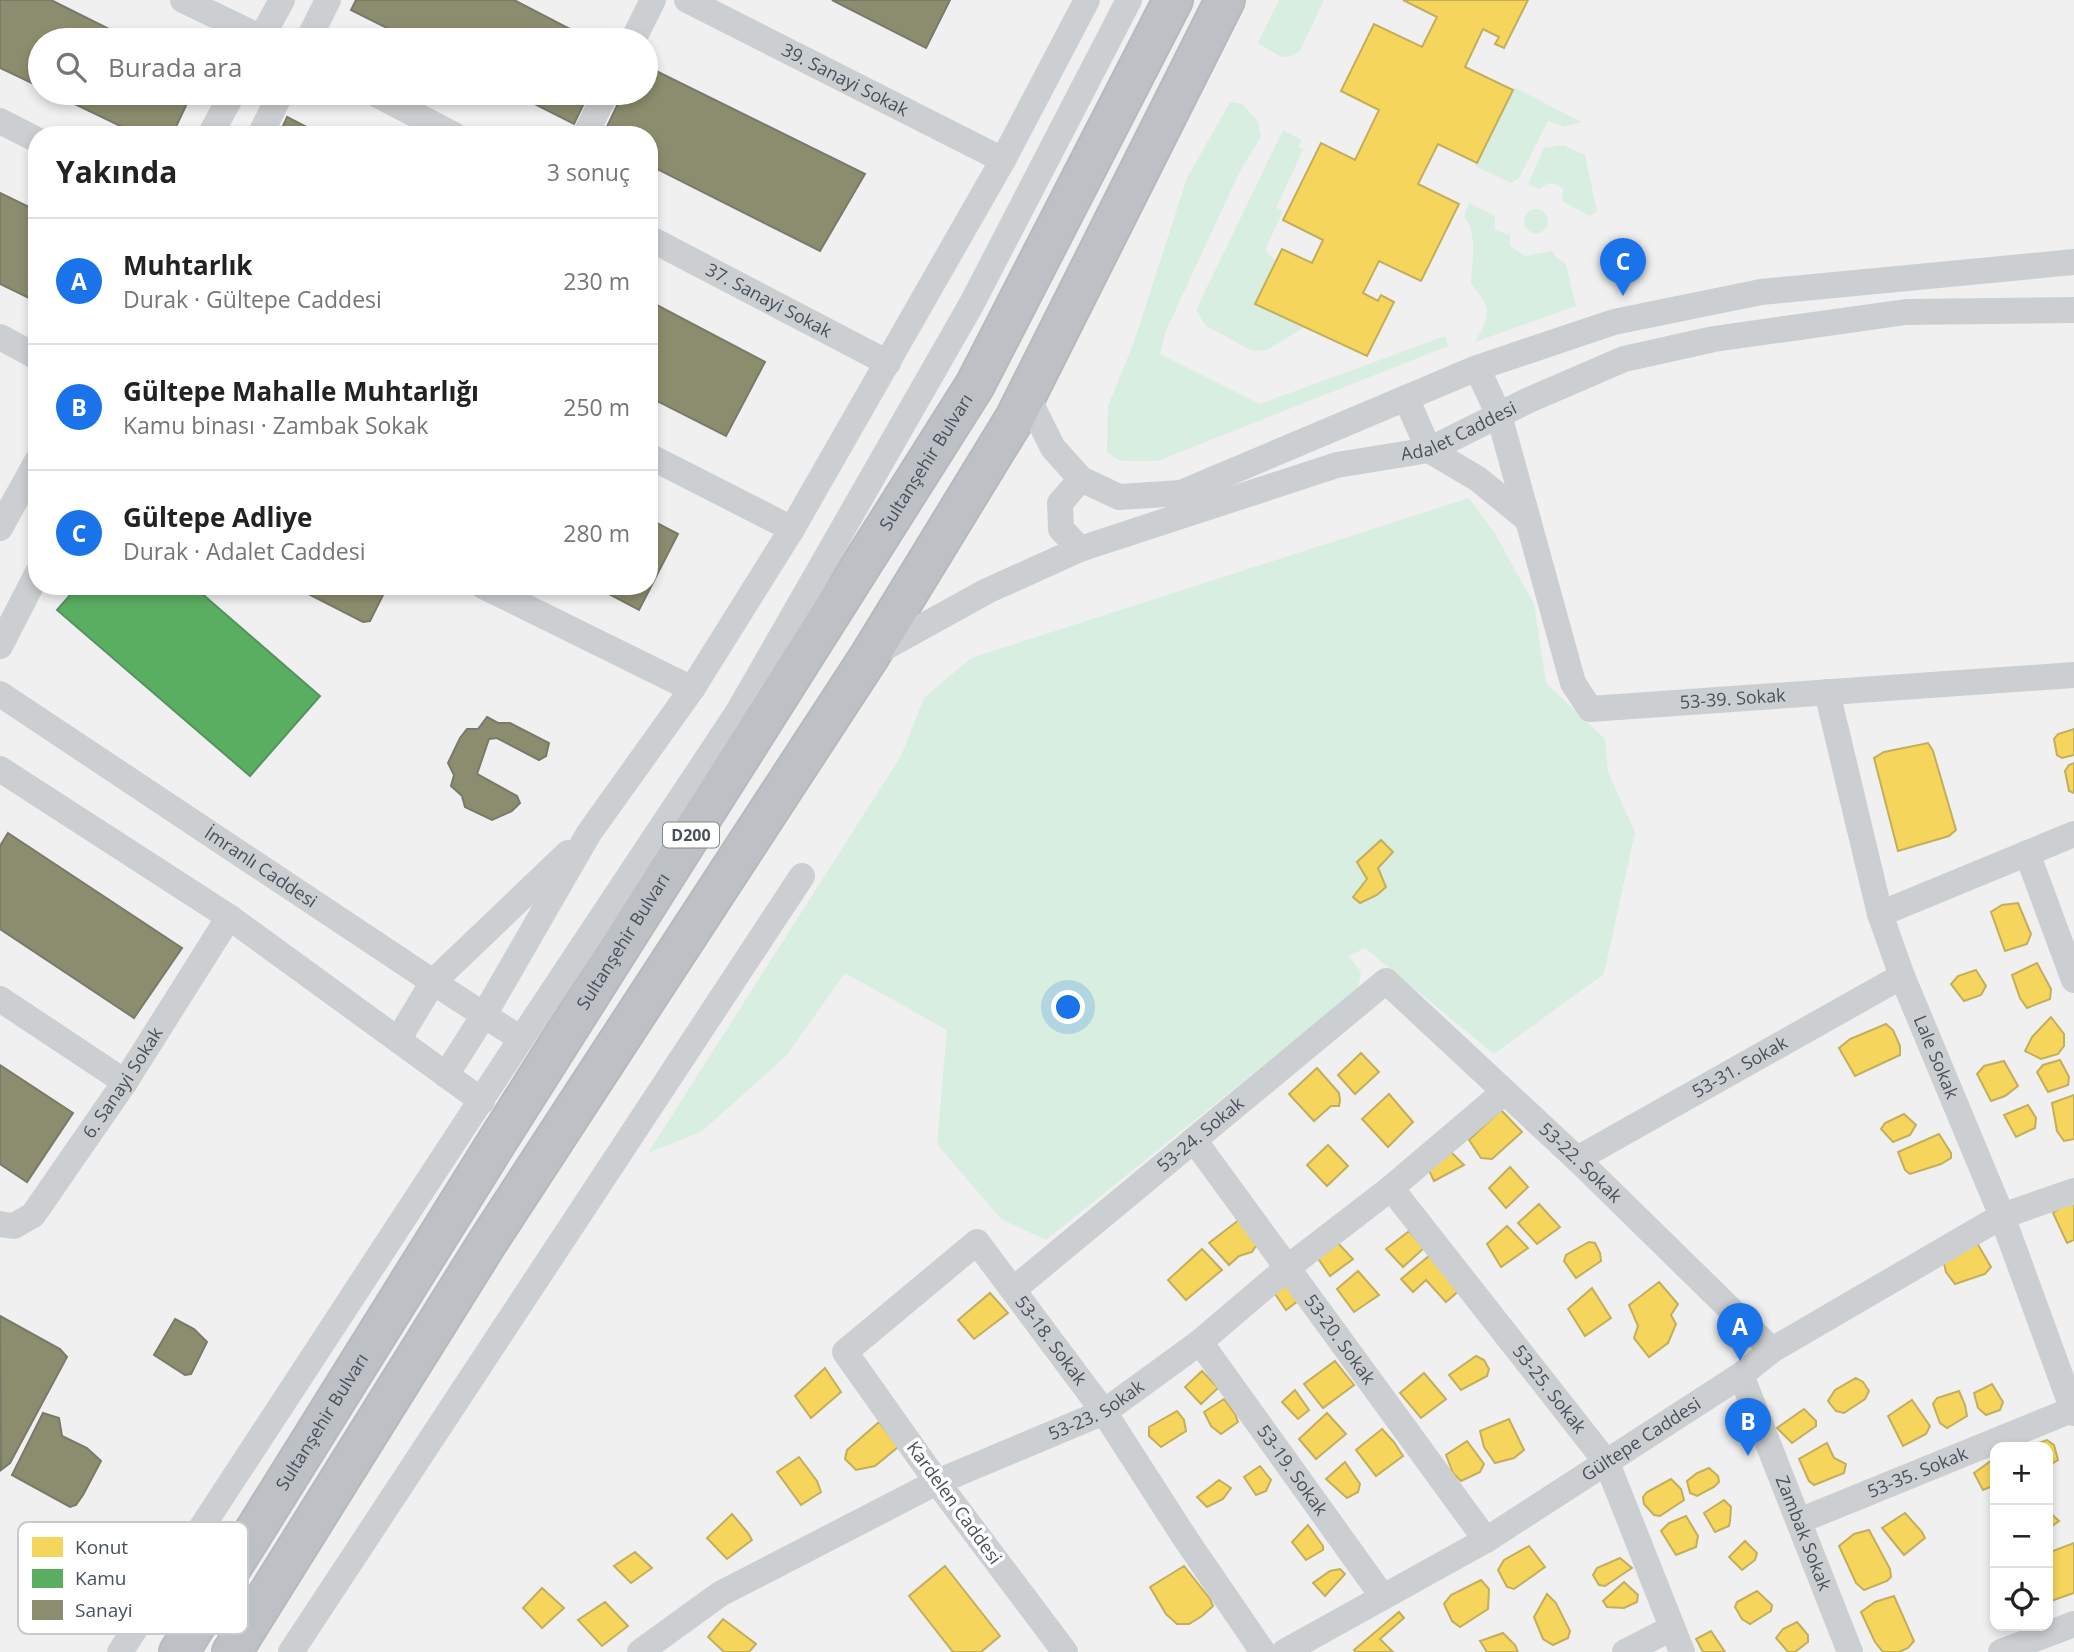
<!DOCTYPE html>
<html lang="tr">
<meta charset="utf-8">
<style>
:root{--surface:#fff;--page:#f2f2f2;--text:#222;--muted:#767676;--line:#e0e0e0;--accent:#1a73e8}
body{margin:0;font-family:"Open Sans",sans-serif;background:var(--page);color:var(--text)}
.controls{position:absolute;right:21px;bottom:21px;display:grid;overflow:hidden;border-radius:14px;box-shadow:0 4px 10px #0003}
.controls button{width:63px;height:63px;display:grid;place-items:center;padding:0;border:0;border-bottom:2px solid var(--line);background:var(--surface);color:var(--text);font:35px sans-serif}
.you{position:absolute;left:1069px;top:1008px;width:24px;height:24px;margin:-18px;border:5px solid #fff;border-radius:50%;background:#1a73e8;box-shadow:0 0 0 10px #1a73e833}
.badge{display:grid;place-items:center;width:46px;height:46px;border-radius:50%;background:var(--accent);color:#fff;font-size:23px;font-weight:700}
.pin{position:absolute;translate:-50% -58px;filter:drop-shadow(0 2px 4px #0008)}
.pin::after{content:'';position:absolute;top:37px;width:24px;height:21px;background:inherit;clip-path:polygon(0 0,100% 0,50% 100%)}
.list{margin:0;padding:0;list-style:none}
h2{display:flex;justify-content:space-between;align-items:center;height:91px;margin:0;padding:0 28px;font-size:30px}
h2 small{font-size:23px;font-weight:400;color:var(--muted)}
.list li{display:grid;grid-template-columns:46px 1fr auto;gap:21px;align-items:center;box-sizing:border-box;height:126px;padding:0 28px;border-top:2px solid var(--line)}
.list b{display:block;font-size:26px;white-space:nowrap}
.list p{margin:0;font-size:23px;white-space:nowrap;color:var(--muted)}
.list em{font-size:23px;font-style:normal;color:var(--muted)}
.icon{flex:none;width:38px;height:38px;fill:none;stroke:currentColor;stroke-width:2;stroke-linecap:round;stroke-linejoin:round}
.map{position:relative;flex:none;width:2074px;height:1652px;overflow:hidden}
.search{position:absolute;background:var(--surface);box-shadow:0 4px 10px #0003;left:28px;top:28px;width:630px;height:77px;display:flex;align-items:center;gap:18px;box-sizing:border-box;padding:0 24px;border-radius:38px;color:var(--muted);font-size:26px}
.panel{position:absolute;background:var(--surface);box-shadow:0 4px 10px #0003;left:28px;top:126px;width:630px;height:469px;border-radius:28px}
.map>svg:first-child{display:block}
</style>
<div class="map">
<svg width="2074" height="1652" viewBox="0 0 2074 1652">
<rect width="100%" height="100%" fill="#f1f0f0"/>
<path fill="#d7eee0" d="M1279 0H1324L1300 51 1292 56 1281 57 1258 43Z
M1514 87 1581 122 1564 127 1548 121 1519 178 1511 183 1475 166Z
M1230 102 1242 104 1258 121 1261 137 1239 173 1165 333 1160 354 1260 404 1445 336 1448 346 1158 461H1121L1107 453 1108 406 1134 342 1187 178Z
M1283 130 1302 140 1298 147 1303 150 1276 208 1283 211 1265 250 1276 261 1255 303 1305 327 1267 350 1252 351 1205 325 1196 310Z
M1564 145 1585 155 1597 211 1590 216 1562 201 1563 189C1554 181 1548 182 1540 189L1528 184 1544 148Z
M1469 203 1495 216V230L1510 235V246L1525 256 1552 251 1556 257 1566 264 1576 306 1475 342C1491 315 1492 308 1471 284 1472 262 1478 234 1464 216Z
M1524 221a12 12 0 1 1 24 0a12 12 0 1 1-24 0Z
M1469 498 1494 532 1534 604 1546 683 1605 739 1608 772 1635 832 1604 974 1494 1054 1365 948 1349 956 1361 972 1358 989 1046 1240 1001 1219 937 1144 947 1030 845 973 786 1056 701 1132 648 1153 901 756 924 698 971 658Z"/>
<path fill="#f6d55c" stroke="#c2ae5c" stroke-width="2" d="M1403 0H1528L1504 48 1495 44 1499 37 1483 29 1465 67 1513 90 1477 163 1438 144 1418 184 1459 204 1421 281 1379 261 1363 293 1378 301 1381 295 1394 302 1367 356 1255 304 1282 249 1312 263 1323 240 1283 220 1321 143 1355 160 1379 110 1341 91 1374 24 1422 47 1437 17Z
M2074 729V755L2062 758 2057 755 2054 739 2058 734Z
M1928 743 1933 751 1956 830 1949 836 1898 851 1874 758 1884 752Z
M2074 763V793L2069 791 2065 771 2069 765Z
M1381 840 1393 852 1378 868 1386 887 1377 895 1360 903 1353 897 1367 879 1357 862Z
M2018 903 2031 934 2027 944 2005 951 1991 912 2002 905Z
M2037 963 2051 989 2050 999 2027 1008 2020 998 2012 975Z
M1976 970 1986 986 1981 995 1964 1001 1951 984 1958 976Z
M2051 1017 2064 1034V1046L2058 1054 2041 1059 2025 1051 2032 1037Z
M1886 1024 1893 1030 1900 1046V1055L1855 1076 1839 1048 1850 1039Z
M1361 1053 1379 1072 1355 1094 1338 1075Z
M2060 1060 2069 1077 2068 1085 2048 1092 2037 1072 2043 1065Z
M2004 1061 2018 1086 2005 1096 1991 1101 1977 1074 1984 1066Z
M1317 1068 1339 1093 1340 1101 1339 1106H1331L1314 1121 1289 1094Z
M1389 1094 1413 1122 1388 1147 1362 1119Z
M2074 1095V1139L2064 1141 2057 1131 2052 1103Z
M2028 1105 2036 1118 2035 1128 2016 1137 2004 1115Z
M1501 1110 1522 1132 1492 1159 1481 1158 1469 1140Z
M1904 1114 1916 1125 1910 1135 1893 1142 1881 1129 1885 1123Z
M1939 1134 1951 1153V1158L1941 1164 1910 1174 1905 1170 1898 1152Z
M1328 1145 1348 1166 1327 1186 1307 1165Z
M1445 1146 1464 1165 1434 1181 1426 1164Z
M1510 1167 1528 1187 1506 1208 1489 1188Z
M2074 1201V1240L2067 1243 2053 1213 2065 1204Z
M1539 1204 1560 1227 1537 1244 1518 1223Z
M1244 1216 1256 1246 1252 1252 1239 1256 1229 1265 1209 1243Z
M1507 1226 1528 1248 1501 1267 1487 1244Z
M1409 1231 1424 1248 1403 1267 1386 1249Z
M1336 1241 1353 1259 1330 1276 1317 1257Z
M1589 1242 1595 1243 1600 1253 1601 1261 1576 1278 1564 1261 1566 1255Z
M1977 1243 1991 1267 1985 1274 1955 1284 1946 1272 1943 1259Z
M1202 1249 1222 1270 1186 1300 1168 1280Z
M1435 1251 1462 1288 1446 1302 1426 1280 1413 1292 1401 1279Z
M1358 1271 1379 1295 1354 1312 1337 1289Z
M1290 1277 1302 1298 1286 1310 1273 1291Z
M1659 1282 1678 1304 1671 1315 1676 1324 1668 1343 1649 1357 1634 1338 1638 1326 1629 1305Z
M1592 1288 1611 1318 1585 1336 1568 1309Z
M990 1293 1008 1313 974 1339 958 1320Z
M1476 1356 1484 1360 1489 1369 1487 1376 1461 1390 1449 1375Z
M1335 1361 1354 1385 1323 1408 1304 1384Z
M825 1368 841 1392 811 1418 795 1396Z
M1202 1371 1218 1388 1201 1404 1185 1387Z
M1424 1373 1446 1399 1421 1418 1400 1393Z
M1856 1378 1863 1382 1869 1391 1865 1399 1844 1413 1836 1411 1828 1401 1835 1390Z
M1992 1384 2003 1402 2000 1410 1986 1415 1978 1408 1974 1393Z
M1295 1390 1309 1410 1298 1419 1282 1402Z
M1959 1391 1965 1405 1967 1416 1947 1428 1940 1423 1933 1404 1937 1398Z
M1224 1399 1235 1414 1238 1422 1221 1434 1211 1426 1204 1412Z
M1912 1400 1930 1426 1926 1434 1903 1446 1888 1416Z
M1804 1409 1816 1421V1426L1792 1443 1777 1428Z
M1177 1411 1184 1420 1186 1431 1161 1447 1149 1436V1427Z
M1327 1413 1346 1434 1316 1459 1299 1439Z
M1509 1419 1524 1450 1514 1458 1495 1463 1484 1447 1480 1431Z
M879 1422 898 1447 875 1466 856 1470 845 1459 847 1450Z
M1382 1429 1394 1442 1403 1456 1376 1476 1356 1450Z
M2047 1440 2054 1445 2058 1460 2048 1466V1447H2027Z
M1467 1441 1484 1464 1480 1472 1461 1481 1453 1473 1446 1455Z
M1827 1443 1834 1458 1846 1464 1844 1473 1814 1485 1809 1481 1799 1459Z
M799 1457 817 1481 821 1492 801 1505 777 1472Z
M1995 1458V1485L1983 1490 1974 1473Z
M1345 1462 1360 1484 1358 1492 1347 1498 1326 1479Z
M1260 1466 1271 1480 1266 1491 1256 1495 1244 1477Z
M1709 1468 1718 1476 1719 1482 1714 1487 1697 1496 1690 1493 1687 1481 1697 1473Z
M1671 1479 1681 1489 1684 1500 1660 1516 1654 1515 1644 1504 1643 1497 1647 1492Z
M1219 1480 1231 1488 1223 1499 1207 1507 1197 1497Z
M1724 1500 1731 1507 1730 1521 1729 1526 1715 1532 1704 1513Z
M2048 1511 2059 1521 2048 1529Z
M1905 1513 1922 1532 1925 1538 1904 1555 1882 1528Z
M732 1514 748 1533 752 1540 727 1559 707 1538Z
M1686 1516 1698 1536 1696 1547 1676 1555 1661 1531 1669 1523Z
M1308 1525 1323 1546V1550L1306 1560 1292 1542Z
M1869 1530 1890 1569 1891 1577 1887 1581 1864 1590 1856 1583 1839 1546 1854 1534Z
M1745 1541 1757 1553 1755 1560 1742 1570 1729 1557Z
M2074 1543V1593L2048 1602V1553Z
M1529 1546 1545 1567 1514 1589 1507 1587 1498 1570 1504 1560Z
M635 1552 652 1568 631 1583 614 1566Z
M1620 1558 1632 1568 1605 1586 1599 1585 1593 1575 1597 1568Z
M945 1566 1000 1636 981 1652H953L909 1596Z
M1184 1566 1210 1599 1213 1606 1202 1616 1189 1624H1177L1166 1614 1150 1587Z
M1340 1569 1345 1574 1325 1596 1313 1583 1330 1571Z
M1481 1580 1489 1589 1488 1609 1460 1627 1452 1621 1444 1604 1451 1595Z
M1624 1582 1638 1595 1637 1602 1624 1608 1607 1607 1603 1601Z
M542 1588 564 1608 542 1628 523 1608Z
M1757 1591 1772 1605 1771 1611 1750 1624 1742 1619 1735 1607 1737 1602Z
M1547 1594 1556 1603 1570 1631 1568 1638 1553 1645 1543 1639 1534 1617Z
M1894 1596 1914 1641 1908 1648 1899 1652H1883L1875 1642 1861 1612 1875 1602Z
M605 1602 628 1626 602 1646 578 1620Z
M1399 1612 1404 1618 1380 1639 1393 1652H1356L1354 1650Z
M723 1619 756 1644 749 1652H724L708 1637Z
M1797 1622 1808 1635V1642L1795 1652H1788L1776 1638 1783 1629Z
M1711 1631 1725 1652H1703L1696 1639Z
M1503 1633 1515 1645 1518 1652H1487L1480 1641Z"/>
<path fill="#5aae61" stroke="#559260" stroke-width="2" d="M78 586H193L320 696 250 776 57 610Z"/>
<path fill="#8c8c6e" stroke="#787b69" stroke-width="2" d="M0 0H51L131 40H40V87L0 68Z
M356 0H514L591 40H411L351 10Z
M832 0H950L926 48Z
M646 66 865 174 820 251 649 165V135H603L623 93H646Z
M52 93H192L172 135H139Z
M513 93H589L574 124Z
M287 117 322 135H279Z
M0 193 37 211V302L0 284Z
M649 301 765 362 726 436 649 397Z
M649 519 678 534 639 610 594 586H649Z
M293 586H383L385 591 370 621 363 622Z
M487 717 498 723H510L549 743 546 756 539 760 497 738 489 739 477 774 517 796 520 803 512 811 492 820 465 807 462 796 451 786 454 775 448 763 460 738 467 729H478Z
M8 833 182 948 134 1018 0 929V846Z
M0 1065 73 1113 27 1182 0 1164Z
M0 1316 60 1349 67 1357 10 1463 1 1470Z
M175 1319 194 1329 207 1342 191 1374 185 1375 154 1355Z
M43 1413 59 1418 62 1436 87 1448 101 1461 83 1495 76 1505 70 1507 12 1475Z"/>
<g fill="none" stroke-linecap="round" stroke-linejoin="round">
<defs>
<g id="highway">
<path id="s18" d="M179 1652 493 1148 975 385 1173 0"/>
<path d="M232 1652 487 1243 869 657 1015 418 1225 0"/>
</g>
</defs>
<use href="#highway" stroke="#b6babf" stroke-width="42"/>
<g stroke="#cccfd1" stroke-width="26">
<path d="M183 0 266 40"/>
<path id="s1" d="M687 0 1003 160"/>
<path d="M260 40 282 0"/>
<path d="M308 40 328 0"/>
<path d="M633 40 653 0"/>
<path d="M374 93 454 135"/>
<path d="M0 121 37 140"/>
<path d="M210 135 233 93"/>
<path d="M260 135 281 93"/>
<path d="M585 135 606 93"/>
<path id="s2" d="M649 238 888 363"/>
<path d="M0 337 37 357"/>
<path id="s3" d="M1477 368 1499 415 1573 683 1590 709 2074 675"/>
<path d="M1027 396 1053 448 1081 479 1119 497 1181 493 1477 368 1614 322 1761 292 2074 262"/>
<path d="M1406 398 1429 450 1478 479 1528 520"/>
<path d="M649 456 792 529"/>
<path d="M0 528 37 461"/>
<path d="M1080 549 1061 529 1060 503 1081 479"/>
<path d="M483 586 692 689"/>
<path d="M0 646 37 574"/>
<path id="s4" d="M873 654 987 591 1080 549 1337 465 1429 450 1529 400 1624 359 1714 339 1906 312 2074 310"/>
<path id="s5" d="M1827 692 1880 914 1902 976 2002 1216 2074 1413"/>
<path id="s6" d="M0 694 433 982 521 1039"/>
<path d="M0 769 229 917 482 1101"/>
<path d="M2027 853 2074 980"/>
<path d="M1880 914 2074 834"/>
<path d="M0 999 125 1082"/>
<path d="M398 1040 433 982 568 853"/>
<path d="M446 1075 484 1015 589 833 692 689 792 529 1003 160 1087 0"/>
<path id="s7" d="M1194 1140 1486 1540"/>
<path id="s8" d="M1577 1159 1902 976"/>
<path id="s9" d="M1391 1188 1607 1463 1682 1652"/>
<path id="s10" d="M0 1224 14 1226 33 1215 125 1082 229 917"/>
<path id="s11" d="M1014 1289 1386 981 1577 1159 1772 1350"/>
<path id="s12" d="M1200 1342 1383 1597"/>
<path id="s13" d="M1741 1375 1850 1652"/>
<path id="s14" d="M1799 1521 2074 1409"/>
<path d="M120 1652 521 1039 738 712 971 305 1129 0"/>
<path d="M291 1652 802 876"/>
<path id="s15" d="M640 1652 720 1594 937 1482 1104 1412 1200 1342 1287 1268 1391 1188 1504 1092"/>
<path id="s16" d="M1065 1652 937 1482 845 1352 977 1242 1104 1412 1185 1538 1263 1652"/>
<path id="s17" d="M1284 1652 1486 1540 1741 1375 1772 1350 2002 1216 2074 1191"/>
<path d="M1625 1652 1672 1628"/>
<path d="M2001 1652 2074 1624"/>
</g>
<use href="#highway" stroke="#bdc1c6" stroke-width="38"/>
</g>
<g text-anchor="middle" stroke-width="7" stroke-linejoin="round" paint-order="stroke">
<rect fill="#fff" stroke="#7f868d" stroke-width="2" x="663" y="822.5" width="56" height="25" rx="5"/>
<g font-size="16" font-weight="bold" fill="#48525c">
<text x="691" y="841">D200</text>
</g>
<g font-size="18" fill="#48525c" stroke="#fff">
<text dy="6" stroke="none"><textPath href="#s1" startOffset="177">39. Sanayi Sokak</textPath></text>
<text dy="6" stroke="none"><textPath href="#s2" startOffset="135">37. Sanayi Sokak</textPath></text>
<text dy="6" stroke="none"><textPath href="#s4" startOffset="630">Adalet Caddesi</textPath></text>
<text dy="6" stroke="none"><textPath href="#s18" startOffset="1405">Sultanşehir Bulvarı</textPath></text>
<text dy="6" stroke="none"><textPath href="#s3" startOffset="504">53-39. Sokak</textPath></text>
<text dy="6" stroke="none"><textPath href="#s6" startOffset="313">İmranlı Caddesi</textPath></text>
<text dy="6" stroke="none"><textPath href="#s18" startOffset="838">Sultanşehir Bulvarı</textPath></text>
<text dy="6" stroke="none"><textPath href="#s5" startOffset="382">Lale Sokak</textPath></text>
<text dy="6" stroke="none"><textPath href="#s8" startOffset="187">53-31. Sokak</textPath></text>
<text dy="6" stroke="none"><textPath href="#s10" startOffset="196">6. Sanayi Sokak</textPath></text>
<text dy="6" stroke="none"><textPath href="#s11" startOffset="242">53-24. Sokak</textPath></text>
<text dy="6" stroke="none"><textPath href="#s11" startOffset="749">53-22. Sokak</textPath></text>
<text dy="6" stroke="none"><textPath href="#s16" startOffset="667">53-18. Sokak</textPath></text>
<text dy="6" stroke="none"><textPath href="#s7" startOffset="247">53-20. Sokak</textPath></text>
<text dy="6" stroke="none"><textPath href="#s9" startOffset="256">53-25. Sokak</textPath></text>
<text dy="6" stroke="none"><textPath href="#s15" startOffset="518">53-23. Sokak</textPath></text>
<text dy="6" stroke="none"><textPath href="#s18" startOffset="271">Sultanşehir Bulvarı</textPath></text>
<text dy="6" stroke="none"><textPath href="#s17" startOffset="416">Gültepe Caddesi</textPath></text>
<text dy="6" stroke="none"><textPath href="#s12" startOffset="158">53-19. Sokak</textPath></text>
<text dy="6" stroke="none"><textPath href="#s14" startOffset="128">53-35. Sokak</textPath></text>
<text transform="translate(954 1503) rotate(54)" y="6">Kardelen Caddesi</text>
<text dy="6" stroke="none"><textPath href="#s13" startOffset="170">Zambak Sokak</textPath></text>
</g>
</g>
<rect x="18" y="1522" width="230" height="112" rx="10" fill="#fff" stroke="#c8cbce" stroke-width="2"/>
<rect x="32" y="1537" width="31" height="20" fill="#f6d55c"/>
<rect x="32" y="1569" width="31" height="19" fill="#5aae61"/>
<rect x="32" y="1600" width="31" height="20" fill="#8c8c6e"/>
<g font-size="19" fill="#48525c">
<text x="75" y="1554">Konut</text>
<text x="75" y="1585">Kamu</text>
<text x="75" y="1617">Sanayi</text>
</g>
</svg>
<div class="controls">
<button>+</button>
<button>−</button>
<button><svg class="icon" aria-label="locate" viewBox="0 0 24 24"><circle cx="12" cy="12" r="6"/><path d="M12 2v4M12 18v4M2 12h4M18 12h4"/></svg></button>
</div>
<div class="you"></div>
<div class="pin badge" style="left:1740px;top:1361px">A</div>
<div class="pin badge" style="left:1748px;top:1456px">B</div>
<div class="pin badge" style="left:1623px;top:296px">C</div>
<div class="search"><svg class="icon" aria-label="search" viewBox="0 0 24 24"><circle cx="10" cy="10" r="6"/><path d="M15 15l6 6"/></svg>Burada ara</div>
<section class="panel">
<h2>Yakında<small>3 sonuç</small></h2>
<ul class="list">
<li><span class="badge">A</span><div><b>Muhtarlık</b><p>Durak · Gültepe Caddesi</p></div><em>230 m</em></li>
<li><span class="badge">B</span><div><b>Gültepe Mahalle Muhtarlığı</b><p>Kamu binası · Zambak Sokak</p></div><em>250 m</em></li>
<li><span class="badge">C</span><div><b>Gültepe Adliye</b><p>Durak · Adalet Caddesi</p></div><em>280 m</em></li>
</ul>
</section>
</div>
